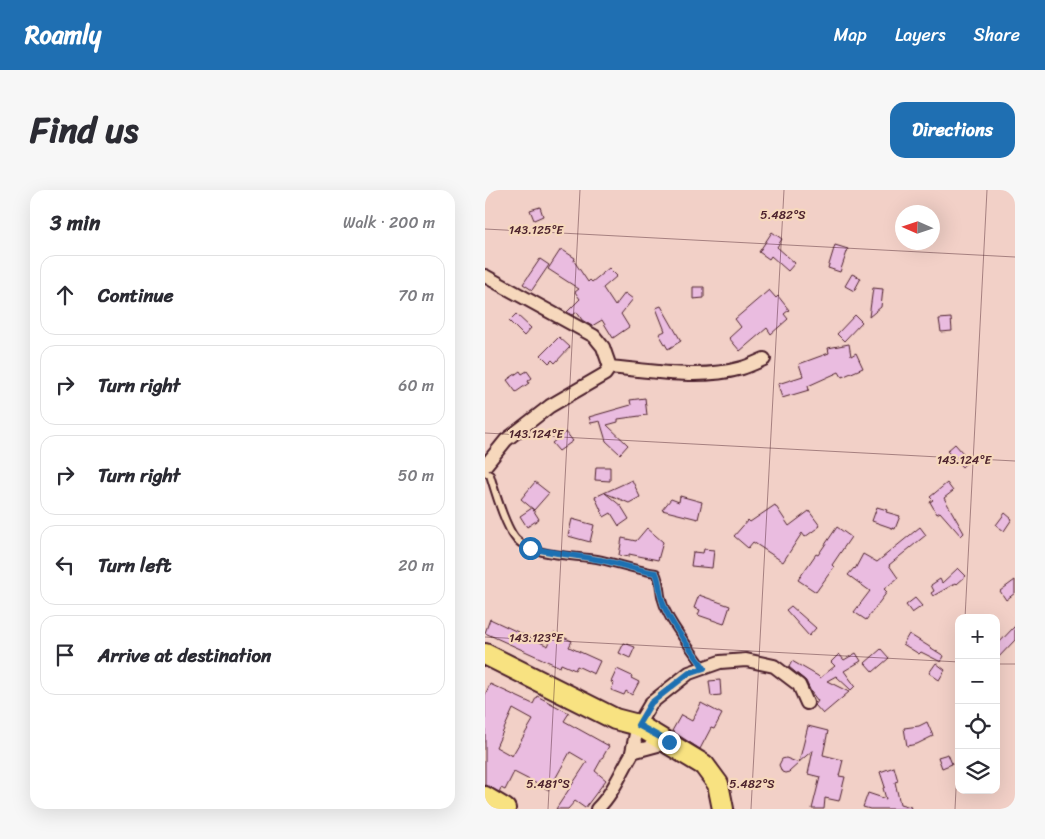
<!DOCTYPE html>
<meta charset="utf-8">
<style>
:root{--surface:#fff;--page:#f7f7f7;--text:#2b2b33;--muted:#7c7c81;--line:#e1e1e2;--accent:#1f6fb2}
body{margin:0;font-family:Sriracha,sans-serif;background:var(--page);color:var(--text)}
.controls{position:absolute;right:15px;bottom:15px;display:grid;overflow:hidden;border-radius:10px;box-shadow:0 5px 20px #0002}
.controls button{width:45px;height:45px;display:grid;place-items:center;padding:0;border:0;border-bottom:1px solid var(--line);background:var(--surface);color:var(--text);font:25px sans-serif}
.compass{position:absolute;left:410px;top:15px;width:45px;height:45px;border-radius:50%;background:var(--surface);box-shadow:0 5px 20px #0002;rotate:273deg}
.stop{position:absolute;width:15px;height:15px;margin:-11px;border:4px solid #1f6fb2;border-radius:50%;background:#fff}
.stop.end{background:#1f6fb2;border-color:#fff;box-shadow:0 1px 5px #0008}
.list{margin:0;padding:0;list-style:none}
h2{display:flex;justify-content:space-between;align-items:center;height:65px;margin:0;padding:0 20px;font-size:21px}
h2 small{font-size:16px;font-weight:400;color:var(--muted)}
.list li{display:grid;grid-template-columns:32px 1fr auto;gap:15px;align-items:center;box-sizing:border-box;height:80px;margin:0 10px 10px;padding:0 10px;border:1px solid var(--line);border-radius:15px}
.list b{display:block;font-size:19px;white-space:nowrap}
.list em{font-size:16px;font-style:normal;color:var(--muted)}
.icon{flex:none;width:28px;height:28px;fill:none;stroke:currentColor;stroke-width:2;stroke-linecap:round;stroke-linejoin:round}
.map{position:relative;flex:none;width:530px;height:619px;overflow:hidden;border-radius:15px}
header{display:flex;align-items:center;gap:30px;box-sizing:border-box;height:70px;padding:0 25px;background:var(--accent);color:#fff}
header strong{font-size:24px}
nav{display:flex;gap:28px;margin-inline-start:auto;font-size:18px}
.intro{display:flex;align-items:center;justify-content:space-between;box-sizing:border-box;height:120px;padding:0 30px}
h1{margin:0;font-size:35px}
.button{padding:12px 22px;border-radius:15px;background:var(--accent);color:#fff;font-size:18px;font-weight:700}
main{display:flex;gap:30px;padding:0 30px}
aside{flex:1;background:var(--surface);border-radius:15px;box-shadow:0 5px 20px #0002}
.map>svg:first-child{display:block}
</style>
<header>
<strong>Roamly</strong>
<nav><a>Map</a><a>Layers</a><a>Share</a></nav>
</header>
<div class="intro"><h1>Find us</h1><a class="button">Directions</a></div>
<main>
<aside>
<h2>3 min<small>Walk · 200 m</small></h2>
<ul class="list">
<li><svg class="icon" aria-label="ahead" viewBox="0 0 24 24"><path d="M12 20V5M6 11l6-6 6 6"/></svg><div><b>Continue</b></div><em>70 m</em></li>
<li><svg class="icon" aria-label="right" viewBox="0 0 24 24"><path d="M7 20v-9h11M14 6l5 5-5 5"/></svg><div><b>Turn right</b></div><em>60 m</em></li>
<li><svg class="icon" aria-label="right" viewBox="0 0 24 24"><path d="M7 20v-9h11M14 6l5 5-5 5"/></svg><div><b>Turn right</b></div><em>50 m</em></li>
<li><svg class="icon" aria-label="left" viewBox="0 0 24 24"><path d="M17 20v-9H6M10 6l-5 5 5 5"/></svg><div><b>Turn left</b></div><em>20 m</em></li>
<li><svg class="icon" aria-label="arrive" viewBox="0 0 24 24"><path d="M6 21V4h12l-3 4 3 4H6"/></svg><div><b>Arrive at destination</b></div></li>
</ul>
</aside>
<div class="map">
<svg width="530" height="619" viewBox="0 0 530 619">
<rect width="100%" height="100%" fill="#f2d0c7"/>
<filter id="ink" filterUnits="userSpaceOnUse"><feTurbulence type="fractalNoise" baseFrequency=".02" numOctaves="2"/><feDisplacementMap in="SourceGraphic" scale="10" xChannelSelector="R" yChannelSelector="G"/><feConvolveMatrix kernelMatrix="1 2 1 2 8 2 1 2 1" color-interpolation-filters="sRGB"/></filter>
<g filter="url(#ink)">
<path fill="#eabce0" stroke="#4a1f2b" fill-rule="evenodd" d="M55 17 58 26 49 30 45 20Z
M287 42 297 49 292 57 310 73 303 81 286 66 284 69 274 62Z
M350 55 363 59 355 82 343 78Z
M76 59 90 68 89 71 103 92 105 90 107 92 124 78 132 86 118 98 130 116 140 103 148 109 136 124 144 137 128 148 117 130 107 136 97 130 92 122 88 125 82 122 95 109 90 102 94 99 63 79Z
M55 69 64 75 47 100 38 94Z
M367 84 376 88 369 101 360 96Z
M208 97H219V108L208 109Z
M388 98 398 99 396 117 384 127Z
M284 100 291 108 293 106 304 120 299 124 303 129 286 144 282 138 255 161 244 148 256 137 250 129Z
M176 116 196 151 183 159 174 144 180 141 171 118Z
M31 124 46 138 39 146 24 131Z
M370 125 377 132 359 151 352 144Z
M466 128 467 141 456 142 454 129Z
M74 147 85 157 70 173 67 170 64 173 56 165Z
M364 154 366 166 371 163 378 178 357 187 354 182 323 196 324 200 297 208 293 194 318 186 314 174 344 163 343 158Z
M35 181 37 184 42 181 47 188 43 191 44 193 31 202 22 190Z
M160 208 162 225 133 229V232L122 235 143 255 135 264 121 251 115 231 106 233 104 227 146 215 145 210Z
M81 242 88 251 74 261 67 253Z
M470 254 484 270 477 277 462 261Z
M111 277H125V291L110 290Z
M147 290 155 307 144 313 120 303 136 316 144 329 134 336 126 323 119 327 110 307Z
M50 292 64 303 49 320 36 309Z
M462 293 468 301 459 308 479 343 476 346 455 322 452 324 445 312 448 310 445 307Z
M195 306 217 312 213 329 177 320 186 309 194 312Z
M290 315 304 336 324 321 335 336 320 347 317 343 298 372 268 352 263 358 249 346 263 330 265 332Z
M392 317 402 320 401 322 415 326 410 339 387 331Z
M47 318 54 329 42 337 35 326Z
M520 323 527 329 519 341 511 335Z
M87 329 109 335 105 352 83 346Z
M352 337 366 347 347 375 349 377 331 402 313 390 331 364 333 365Z
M435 337 441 345 404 375 413 388 399 399 402 402 381 430 369 422 385 401 363 385 369 378 370 379 378 364 392 372Z
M162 338 178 352 173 370 144 364V367L134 365 137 348 151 351Z
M219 359 229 360 227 378 206 376 208 362 218 363Z
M473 378 481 386 472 394 471 393 448 406 446 403 449 401 446 395 455 389 457 393Z
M530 390V403L521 410 515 401Z
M214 405 245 416 239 434 213 425 215 420 209 418Z
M430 408 437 416 427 423 421 415Z
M306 416 331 438 324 446 301 420Z
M5 429 63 456 69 443 87 451 84 457 115 471 109 484 92 476 90 480 76 474 75 477 0 443Z
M530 436V450L511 470V456Z
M424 444 459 466 456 472 436 462 434 464 418 454Z
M139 453 150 457 145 468 134 463Z
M396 459 404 468 388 482 380 473Z
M371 463 376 471 359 481 370 496 366 500 351 486 342 491 364 502 338 524 330 515 333 511 326 502 321 491 304 477 307 471 333 486 335 488 350 476 346 472 354 464 359 470Z
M451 473 460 480 454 490 444 483Z
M132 479 147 486 146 488 154 492 147 505 141 501 139 505 126 500 129 493 126 492Z
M235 490 236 505 226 506 224 491Z
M5 494 48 514 52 506 84 523 79 531 124 556 110 581 121 590 100 618 90 611 83 619H71L102 572 85 562 64 600 29 582 20 600 16 598 14 602 0 595V505ZM28 519 48 530 27 566 11 557Z
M216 513 237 524 229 539 226 538 215 559 187 541 196 525 207 531Z
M442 532 448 546 432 554 422 556 419 538 434 536Z
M323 536 343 541 338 565 358 570 354 586 360 587 354 611 340 608 339 619H327L335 587 323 584 328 560 314 572Z
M463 564 467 574 457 578 453 567Z
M301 568 314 573 304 582 300 583 297 582 294 575 297 569Z
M409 577 413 591 410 592 415 614 426 617 425 619H385L378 617 383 603 401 609 398 598 400 597 395 582Z"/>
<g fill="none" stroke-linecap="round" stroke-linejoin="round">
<defs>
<path id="lane" d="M0 282 5 285C10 301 20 337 31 349 48 367 89 365 112 369 132 373 151 380 171 383 176 393 174 400 177 410 182 430 207 460 219 478"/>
<path id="street" d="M0 86 109 146 118 157 125 177 120 184 65 216 21 250 0 276
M125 177C168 181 215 190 257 178 264 176 272 172 279 169
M184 552 147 562 153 535 166 513 204 483 235 472 261 470 289 476 314 495 322 513
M112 619C130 602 138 576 152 556"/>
<path id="primary" d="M0 464 130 529 153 535 219 575 233 594 238 619
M0 607 20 619"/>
</defs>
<use href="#lane" stroke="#4a1f2b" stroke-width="10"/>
<use href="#street" stroke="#4a1f2b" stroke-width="16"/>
<use href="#primary" stroke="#4a1f2b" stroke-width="24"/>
<use href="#lane" stroke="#f6d8bc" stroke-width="6"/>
<use href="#street" stroke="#f6d8bc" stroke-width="12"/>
<use href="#primary" stroke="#f8e281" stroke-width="20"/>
</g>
</g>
<g fill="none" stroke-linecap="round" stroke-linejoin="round" filter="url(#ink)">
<path stroke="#1f6fb2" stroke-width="6" d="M45 358C67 363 88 365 110 369 131 372 150 380 171 383 175 392 174 401 177 410 182 430 207 460 219 478L204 483 166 513 153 535 184 552"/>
</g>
<path fill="none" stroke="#4a1f2b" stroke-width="1" stroke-opacity="0.45" d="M0 39 530 67M0 243 530 271M480 428 502 0M0 447 474 472M511 474H530M63 619 95 0M266 619 299 0M470 619 474 540"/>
<g font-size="12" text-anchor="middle" fill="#4a1f2b" stroke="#f6d8bc" stroke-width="4.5" stroke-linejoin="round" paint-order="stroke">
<text x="298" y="29">5.482°S</text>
<text x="51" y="44">143.125°E</text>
<text x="51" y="248">143.124°E</text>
<text x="479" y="274">143.124°E</text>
<text x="51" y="452">143.123°E</text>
<text x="63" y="598">5.481°S</text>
<text x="267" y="598">5.482°S</text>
</g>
</svg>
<div class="controls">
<button>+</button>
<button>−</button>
<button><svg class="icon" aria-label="locate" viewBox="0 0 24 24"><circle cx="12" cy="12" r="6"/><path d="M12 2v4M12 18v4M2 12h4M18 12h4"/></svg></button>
<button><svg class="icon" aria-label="layers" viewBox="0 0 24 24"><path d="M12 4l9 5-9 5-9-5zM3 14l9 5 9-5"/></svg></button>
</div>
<svg class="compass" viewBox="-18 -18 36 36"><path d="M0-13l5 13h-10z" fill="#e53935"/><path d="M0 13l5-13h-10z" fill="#7c7c81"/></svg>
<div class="stop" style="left:45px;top:358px"></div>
<div class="stop end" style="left:184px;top:552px"></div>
</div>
</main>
